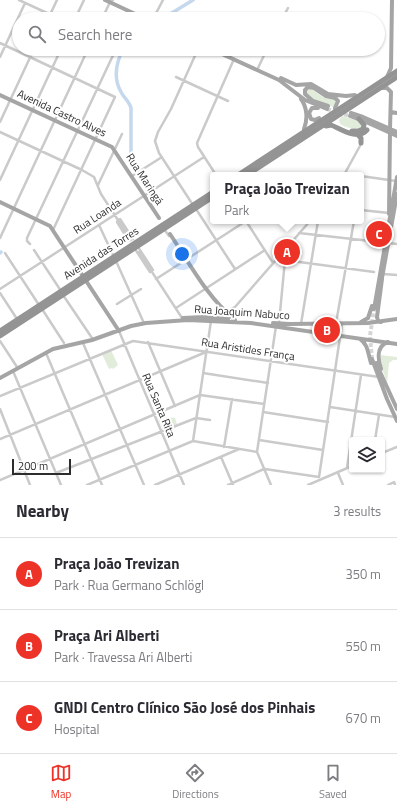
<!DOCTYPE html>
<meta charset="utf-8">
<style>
:root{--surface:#fff;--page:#f2f2f3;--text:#2b2b33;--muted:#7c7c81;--line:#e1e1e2;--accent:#ed3327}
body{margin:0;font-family:"Titillium Web",sans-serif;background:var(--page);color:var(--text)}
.controls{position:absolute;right:12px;bottom:12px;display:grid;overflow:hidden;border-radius:4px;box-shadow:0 1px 3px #0004}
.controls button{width:36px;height:36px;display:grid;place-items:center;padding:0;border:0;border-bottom:1px solid var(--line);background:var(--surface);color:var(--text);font:20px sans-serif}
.scale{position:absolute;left:12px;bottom:10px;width:59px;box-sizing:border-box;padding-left:4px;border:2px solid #2d2d2d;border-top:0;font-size:11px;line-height:14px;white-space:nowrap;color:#2d2d2d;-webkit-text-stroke:3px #fff;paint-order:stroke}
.you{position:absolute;left:182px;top:254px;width:14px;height:14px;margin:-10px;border:3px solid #fff;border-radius:50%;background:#1a73e8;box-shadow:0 0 0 6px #1a73e833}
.badge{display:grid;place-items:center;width:26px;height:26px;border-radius:50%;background:var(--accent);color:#fff;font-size:13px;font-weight:700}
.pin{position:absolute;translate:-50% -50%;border:2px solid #fff;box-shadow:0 1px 4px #0006}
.popup{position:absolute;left:210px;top:172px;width:154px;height:52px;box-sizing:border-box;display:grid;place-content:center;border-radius:4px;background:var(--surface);filter:drop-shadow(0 1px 3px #0005);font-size:13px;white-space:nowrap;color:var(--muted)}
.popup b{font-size:15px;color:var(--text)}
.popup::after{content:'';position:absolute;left:50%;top:100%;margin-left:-8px;border:8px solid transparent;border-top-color:var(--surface)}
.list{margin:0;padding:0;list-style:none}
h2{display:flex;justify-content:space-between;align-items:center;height:52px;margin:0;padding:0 16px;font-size:17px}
h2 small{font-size:13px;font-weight:400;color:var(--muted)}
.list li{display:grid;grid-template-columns:26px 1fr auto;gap:12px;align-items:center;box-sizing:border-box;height:72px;padding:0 16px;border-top:1px solid var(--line)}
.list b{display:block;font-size:15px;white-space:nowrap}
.list p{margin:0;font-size:13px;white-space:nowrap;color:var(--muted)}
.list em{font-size:13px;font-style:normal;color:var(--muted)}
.icon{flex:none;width:22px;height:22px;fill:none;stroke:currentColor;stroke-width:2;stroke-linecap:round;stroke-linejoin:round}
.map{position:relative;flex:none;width:397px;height:485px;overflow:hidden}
.search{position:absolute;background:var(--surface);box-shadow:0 1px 3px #0004;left:12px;right:12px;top:12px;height:44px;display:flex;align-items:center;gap:10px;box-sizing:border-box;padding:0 14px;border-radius:22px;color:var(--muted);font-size:15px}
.sheet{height:268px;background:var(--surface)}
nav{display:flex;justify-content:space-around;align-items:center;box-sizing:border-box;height:56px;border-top:1px solid var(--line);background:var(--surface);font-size:11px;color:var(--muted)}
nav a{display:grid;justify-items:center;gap:2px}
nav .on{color:var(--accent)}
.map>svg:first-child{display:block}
</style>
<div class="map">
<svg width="397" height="485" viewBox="0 0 397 485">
<rect width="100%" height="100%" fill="#fff"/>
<path fill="#e1ecda" d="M308 89H311L323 97 335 100V105L333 107 315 101 306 94Z
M342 116 359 121 362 125 361 127C355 130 346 128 340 124L339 120Z
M316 326H339L340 328 339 333 338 334 315 330 314 328Z
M111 350 118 365 113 369 112 368 109 369 102 354Z
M380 355 397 357V360H393L389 363 387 383 381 365Z
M157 416 175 418 177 424 163 430Z"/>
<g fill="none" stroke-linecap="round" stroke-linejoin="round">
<path stroke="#c5d8ed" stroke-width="3.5" d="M162 19 193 0
M123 49C116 63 113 78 121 92 124 98 129 101 131 108V155
M0 253 1 252"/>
<path stroke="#d5d5d5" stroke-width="4" stroke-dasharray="4 2" stroke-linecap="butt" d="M327 109 350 116
M372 359 370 336 374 309"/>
<path stroke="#cacaca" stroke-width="2.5" d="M19 0 60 19
M48 19 57 0
M75 19 84 0
M102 19 110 2 113 0
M130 19 133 13
M153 19 163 0
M282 19 288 8
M0 43 115 97 53 230
M0 57 25 3
M258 68 267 49
M176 77 228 101
M0 122 34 49
M0 132 82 170 94 177 101 194 131 240
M345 174 353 175
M216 175 198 147 197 143 234 59
M344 175 361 144
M132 176 162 157
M361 176 396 181
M0 180 61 49
M98 185 122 134
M193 205 159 153 155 141 158 132 171 109 198 49
M196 209 235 269
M361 210 389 213
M118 220 117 222 129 241
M118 220 120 219 133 239
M99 225 114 257
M164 229 169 236
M299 233 397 244
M0 238 88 49
M30 244 27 241V238L116 49
M138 247 153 270 151 271
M135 249 150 272 151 271
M34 250 61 291
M139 252 182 318
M5 253 39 305
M277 259 374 272
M116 261 143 321
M383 274 397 275
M156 279 246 221 273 263
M0 289 204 157
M0 293 17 319
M63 295 92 338
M117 304 141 289
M176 308 265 250
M42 309 64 343
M224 310H229L235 307 310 221
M279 323 285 260
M336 323 354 221
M301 324 318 221
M119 331 184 485
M0 341 17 367
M148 342 175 406
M83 343 144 485
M46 353 102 485
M13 371 61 485
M203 373 268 383
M0 396 133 341 379 377
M330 407 395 417
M0 409 30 485
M263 412 328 422
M0 439 206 352
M259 440 323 450
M375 440 379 415
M193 441 211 321
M224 447 232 399
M382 453 397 447
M221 457 233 485
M347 468 361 375
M265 469 319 477
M56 473 196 418 210 420
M338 473 343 485
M319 477 342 324
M0 480 200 395 264 404
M87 485 193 441 257 452
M155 485 239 449
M228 485 264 469
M271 485 257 452 276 326
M308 485 352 466
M388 485 394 482 395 485"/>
<path stroke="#a5a5a5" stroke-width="4" d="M105 0 146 19
M144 15 152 19
M211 49 279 80 305 100 327 109
M387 77 391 68 392 0
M281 78 296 85 311 84 328 94 346 96 355 95
M382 88H387L391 92 390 129
M0 95 112 147 159 218
M301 99C307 107 308 119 304 129
M313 101 328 106
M314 102 305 94V90L308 87 314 88 326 96 335 98 338 101 335 108
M318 108H312L309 113 311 119 315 120 319 118
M391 112 397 113
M351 113 363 117 397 132
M350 116 366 122 397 136
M0 202 50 226 119 331
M389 214 390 132
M170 234C190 264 207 297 235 320
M382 278 397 194
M374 309 397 177
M183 318 204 317 228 319
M361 322 368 318 372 306
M381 322 378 321 377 317 382 279
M273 323 290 324 368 323 397 319
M360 339C368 344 368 354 371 363
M372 359 387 399 397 421
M376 363 397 409
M381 369C378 360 376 346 388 342
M0 378 53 349 92 340 131 326 146 323 188 320 251 323 397 344"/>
<path stroke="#949494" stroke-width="5" d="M326 126 331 125C341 129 358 141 367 130
M352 131H358L363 129 364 125 359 119
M357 134 361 138V143
M238 175 397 71
M247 175 397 77
M0 331 213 192
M0 336 213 197"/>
</g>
<g text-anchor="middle" stroke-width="4" stroke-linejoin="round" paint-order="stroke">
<g font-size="11" fill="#2d2d2d" stroke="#fff">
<text transform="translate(62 113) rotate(25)" y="4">Avenida Castro Alves</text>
<text transform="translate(145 179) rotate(57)" y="4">Rua Maringá</text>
<text transform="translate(97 216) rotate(-33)" y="4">Rua Loanda</text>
<text transform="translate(101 253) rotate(-33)" y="4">Avenida das Torres</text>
<text transform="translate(242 312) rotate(4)" y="4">Rua Joaquim Nabuco</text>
<text transform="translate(248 349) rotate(9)" y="4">Rua Aristides França</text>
<text transform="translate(159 405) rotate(67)" y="4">Rua Santa Rita</text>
</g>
</g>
</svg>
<div class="controls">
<button><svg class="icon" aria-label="layers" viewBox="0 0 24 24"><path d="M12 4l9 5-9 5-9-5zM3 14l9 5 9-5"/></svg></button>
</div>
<div class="scale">200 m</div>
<div class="you"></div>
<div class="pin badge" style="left:287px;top:252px">A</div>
<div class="popup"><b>Praça João Trevizan</b>Park</div>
<div class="pin badge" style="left:327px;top:330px">B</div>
<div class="pin badge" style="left:379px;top:234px">C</div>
<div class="search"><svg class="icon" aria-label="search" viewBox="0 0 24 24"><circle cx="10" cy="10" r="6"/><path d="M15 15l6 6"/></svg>Search here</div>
</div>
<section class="sheet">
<h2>Nearby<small>3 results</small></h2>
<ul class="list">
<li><span class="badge">A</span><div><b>Praça João Trevizan</b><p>Park · Rua Germano Schlögl</p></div><em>350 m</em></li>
<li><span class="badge">B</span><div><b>Praça Ari Alberti</b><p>Park · Travessa Ari Alberti</p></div><em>550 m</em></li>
<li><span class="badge">C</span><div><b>GNDI Centro Clínico São José dos Pinhais</b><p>Hospital</p></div><em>670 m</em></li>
</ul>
</section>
<nav>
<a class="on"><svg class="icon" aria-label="map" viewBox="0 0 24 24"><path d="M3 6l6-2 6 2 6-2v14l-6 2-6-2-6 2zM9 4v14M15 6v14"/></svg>Map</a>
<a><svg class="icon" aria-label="directions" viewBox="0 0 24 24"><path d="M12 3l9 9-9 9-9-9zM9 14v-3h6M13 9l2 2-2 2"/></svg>Directions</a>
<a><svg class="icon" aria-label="saved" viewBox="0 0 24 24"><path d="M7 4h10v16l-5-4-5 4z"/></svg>Saved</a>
</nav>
